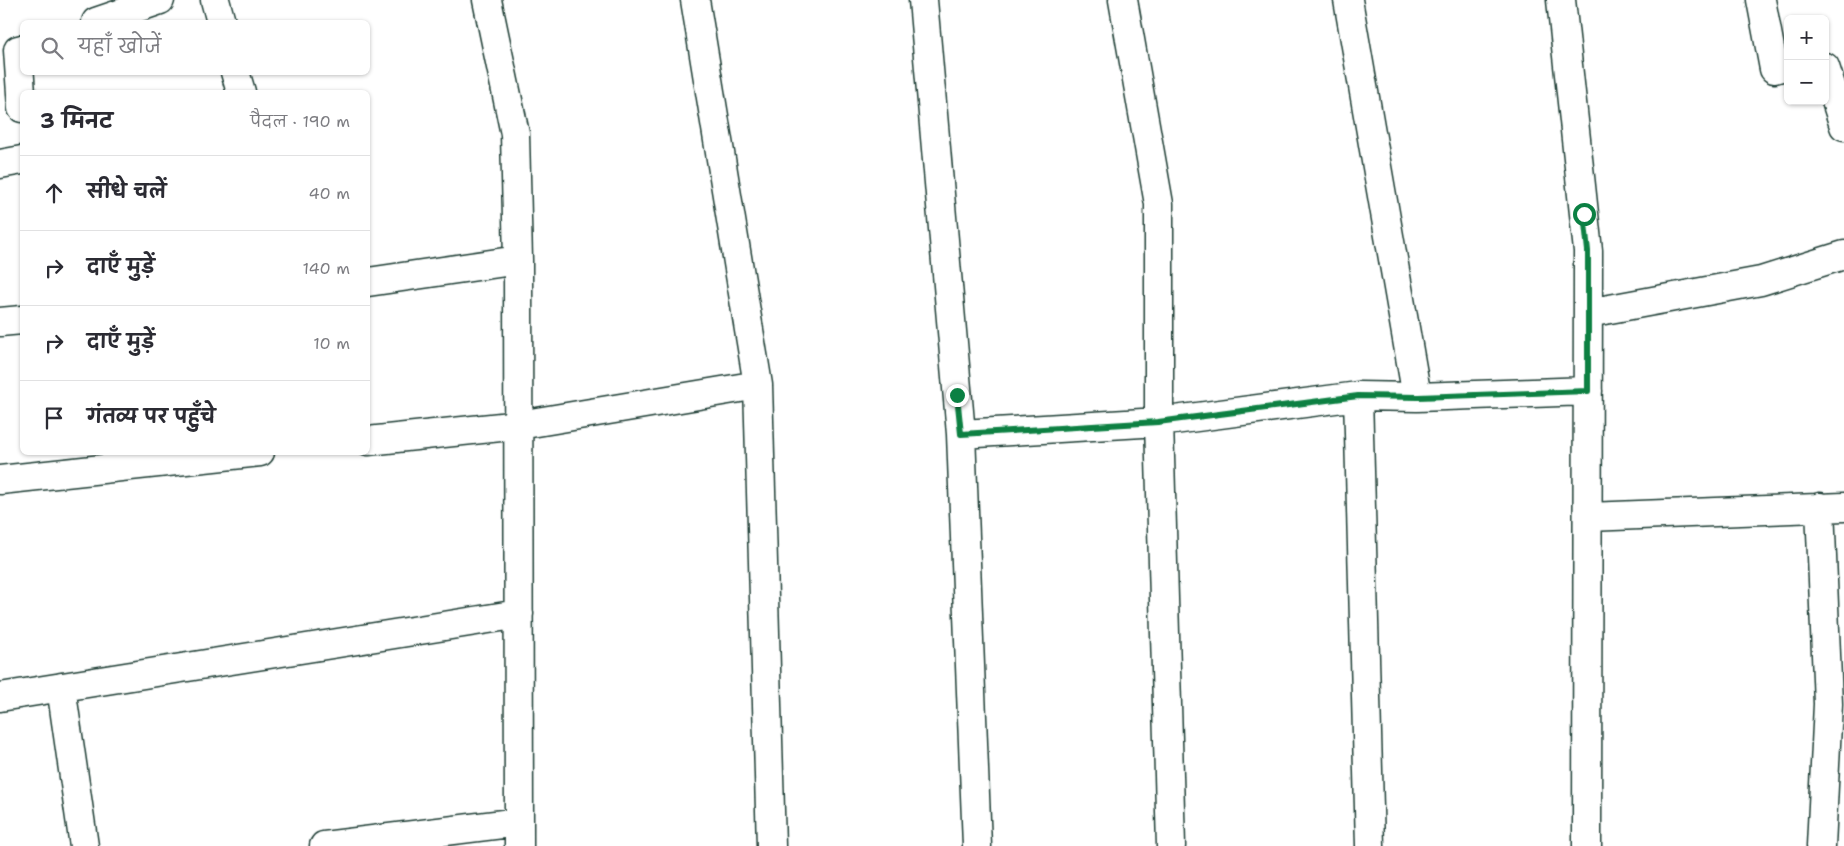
<!DOCTYPE html>
<html lang="hi">
<meta charset="utf-8">
<style>
:root{--surface:#fff;--page:#f2f2f3;--text:#2b2b33;--muted:#7c7c81;--line:#e1e1e2}
body{margin:0;font-family:"Shantell Sans","Playpen Sans Deva",sans-serif;background:var(--page);color:var(--text)}
.controls{position:absolute;right:15px;top:15px;display:grid;overflow:hidden;border-radius:8px;box-shadow:0 1px 4px #0004}
.controls button{width:45px;height:45px;display:grid;place-items:center;padding:0;border:0;border-bottom:1px solid var(--line);background:var(--surface);color:var(--text);font:25px sans-serif}
.stop{position:absolute;width:15px;height:15px;margin:-11px;border:4px solid #0b8043;border-radius:50%;background:#fff}
.stop.end{background:#0b8043;border-color:#fff;box-shadow:0 1px 5px #0008}
.list{margin:0;padding:0;list-style:none}
h2{display:flex;justify-content:space-between;align-items:center;height:65px;margin:0;padding:0 20px;font-size:21px}
h2 small{font-size:16px;font-weight:400;color:var(--muted)}
.list li{display:grid;grid-template-columns:32px 1fr auto;gap:15px;align-items:center;box-sizing:border-box;height:75px;padding:0 20px;border-top:1px solid var(--line)}
.list b{display:block;font-size:19px;white-space:nowrap}
.list em{font-size:16px;font-style:normal;color:var(--muted)}
.icon{flex:none;width:28px;height:28px;fill:none;stroke:currentColor;stroke-width:2;stroke-linecap:round;stroke-linejoin:round}
.map{position:relative;flex:none;width:1844px;height:846px;overflow:hidden}
.search{position:absolute;background:var(--surface);box-shadow:0 1px 4px #0004;left:20px;top:20px;width:350px;height:55px;display:flex;align-items:center;gap:12px;box-sizing:border-box;padding:0 18px;border-radius:8px;color:var(--muted);font-size:19px}
.panel{position:absolute;background:var(--surface);box-shadow:0 1px 4px #0004;left:20px;top:90px;width:350px;height:365px;border-radius:8px}
.map>svg:first-child{display:block}
</style>
<div class="map">
<svg width="1844" height="846" viewBox="0 0 1844 846">
<rect width="100%" height="100%" fill="#fff"/>
<filter id="ink" filterUnits="userSpaceOnUse"><feTurbulence type="fractalNoise" baseFrequency=".02" numOctaves="2"/><feDisplacementMap in="SourceGraphic" scale="10" xChannelSelector="R" yChannelSelector="G"/><feConvolveMatrix kernelMatrix="1 2 1 2 8 2 1 2 1" color-interpolation-filters="sRGB"/></filter>
<g filter="url(#ink)">
<g fill="none" stroke-linecap="round" stroke-linejoin="round">
<defs>
<path id="minor" d="M215 0 221 22
M487 0 515 134 518 260 519 846
M695 0 758 385 771 846
M923 0 961 434 977 846
M1123 0 1159 204V422L1171 846
M1561 0 1588 251 1587 846
M1761 0 1774 69 1788 65
M96 22 160 0
M22 49 18 50 22 108
M1825 67 1844 126
M235 72 241 92
M0 164 22 160
M368 282 518 260
M1588 313 1761 281 1844 255
M0 322 22 320
M1358 396 1370 846
M1417 397 1588 391
M961 434 1159 422 1358 396 1417 397 1348 0
M368 441 519 425 758 385
M0 480 260 452
M1820 507 1828 704 1821 846
M1588 517 1844 507
M61 687 84 846
M0 697 519 614
M324 846 519 822"/>
</defs>
<use href="#minor" stroke="#1f3d34" stroke-width="31"/>
<use href="#minor" stroke="#fff" stroke-width="28"/>
</g>
</g>
<g fill="none" stroke-linecap="round" stroke-linejoin="round" filter="url(#ink)">
<path stroke="#0b8043" stroke-width="6" d="M957 395 961 434 1158 422 1358 396 1418 397 1588 391V251L1584 214"/>
</g>
</svg>
<div class="controls">
<button>+</button>
<button>−</button>
</div>
<div class="stop" style="left:1584px;top:214px"></div>
<div class="stop end" style="left:957px;top:395px"></div>
<div class="search"><svg class="icon" aria-label="search" viewBox="0 0 24 24"><circle cx="10" cy="10" r="6"/><path d="M15 15l6 6"/></svg>यहाँ खोजें</div>
<section class="panel">
<h2>3 मिनट<small>पैदल · 190 m</small></h2>
<ul class="list">
<li><svg class="icon" aria-label="ahead" viewBox="0 0 24 24"><path d="M12 20V5M6 11l6-6 6 6"/></svg><div><b>सीधे चलें</b></div><em>40 m</em></li>
<li><svg class="icon" aria-label="right" viewBox="0 0 24 24"><path d="M7 20v-9h11M14 6l5 5-5 5"/></svg><div><b>दाएँ मुड़ें</b></div><em>140 m</em></li>
<li><svg class="icon" aria-label="right" viewBox="0 0 24 24"><path d="M7 20v-9h11M14 6l5 5-5 5"/></svg><div><b>दाएँ मुड़ें</b></div><em>10 m</em></li>
<li><svg class="icon" aria-label="arrive" viewBox="0 0 24 24"><path d="M6 21V4h12l-3 4 3 4H6"/></svg><div><b>गंतव्य पर पहुँचे</b></div></li>
</ul>
</section>
</div>
